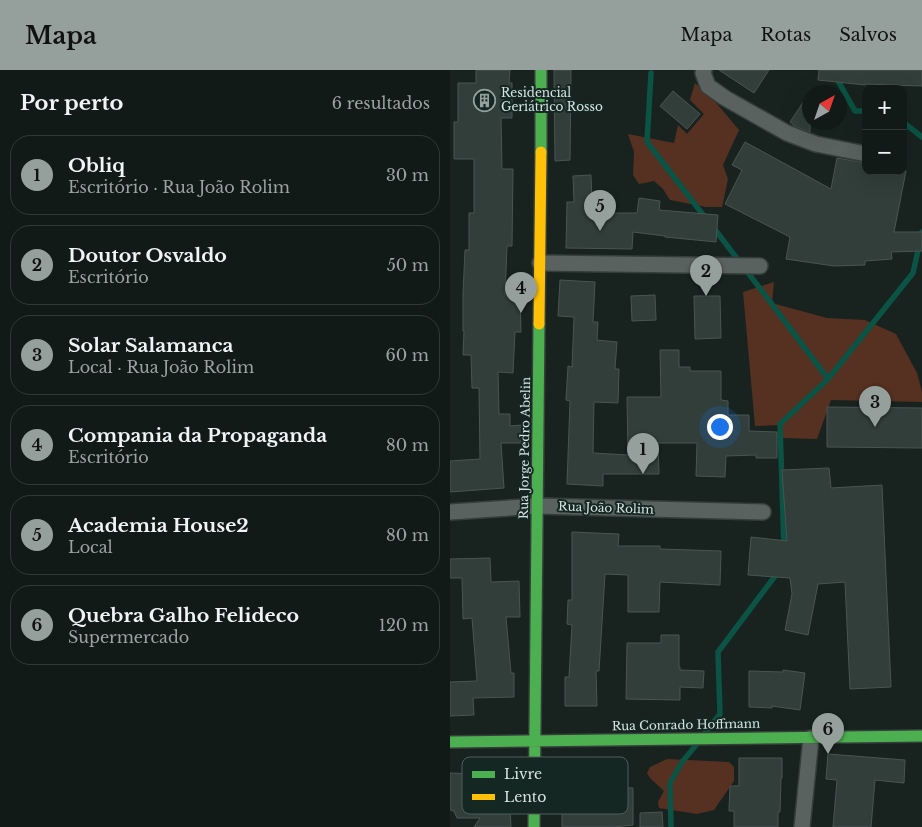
<!DOCTYPE html>
<html lang="pt">
<meta charset="utf-8">
<style>
:root{--surface:#121a18;--page:#1b2321;--text:#f1f3f6;--muted:#9ca1a2;--line:#313837;--accent:#95a09d}
body{margin:0;font-family:"Libre Baskerville",serif;background:var(--page);color:var(--text)}
.controls{position:absolute;right:15px;top:15px;display:grid;overflow:hidden;border-radius:10px;box-shadow:0 5px 20px #0002}
.controls button{width:45px;height:45px;display:grid;place-items:center;padding:0;border:0;border-bottom:1px solid var(--line);background:var(--surface);color:var(--text);font:25px sans-serif}
.compass{position:absolute;left:352px;top:15px;width:45px;height:45px;border-radius:50%;background:var(--surface);box-shadow:0 5px 20px #0002;rotate:40deg}
.you{position:absolute;left:269px;top:356px;width:18px;height:18px;margin:-12px;border:4px solid #fff;border-radius:50%;background:#1a73e8;box-shadow:0 0 0 8px #1a73e833}
.badge{display:grid;place-items:center;width:32px;height:32px;border-radius:50%;background:var(--accent);color:#111;font-size:16px;font-weight:700}
.pin{position:absolute;translate:-50% -41px;filter:drop-shadow(0 1px 2px #0008)}
.pin::after{content:'';position:absolute;top:26px;width:18px;height:15px;background:inherit;clip-path:polygon(0 0,100% 0,50% 100%)}
.list{margin:0;padding:0;list-style:none}
h2{display:flex;justify-content:space-between;align-items:center;height:65px;margin:0;padding:0 20px;font-size:21px}
h2 small{font-size:16px;font-weight:400;color:var(--muted)}
.list li{display:grid;grid-template-columns:32px 1fr auto;gap:15px;align-items:center;box-sizing:border-box;height:80px;margin:0 10px 10px;padding:0 10px;border:1px solid var(--line);border-radius:20px}
.list b{display:block;font-size:19px;white-space:nowrap}
.list p{margin:0;font-size:16px;white-space:nowrap;color:var(--muted)}
.list em{font-size:16px;font-style:normal;color:var(--muted)}
.map{position:relative;flex:none;width:472px;height:757px;overflow:hidden}
header{display:flex;align-items:center;gap:30px;box-sizing:border-box;height:70px;padding:0 25px;background:var(--accent);color:#111}
header strong{font-size:24px}
nav{display:flex;gap:28px;margin-inline-start:auto;font-size:18px}
main{display:flex}
aside{flex:1;background:var(--surface)}
.map>svg:first-child{display:block}
</style>
<header>
<strong>Mapa</strong>
<nav><a>Mapa</a><a>Rotas</a><a>Salvos</a></nav>
</header>
<main>
<aside>
<h2>Por perto<small>6 resultados</small></h2>
<ul class="list">
<li><span class="badge">1</span><div><b>Obliq</b><p>Escritório · Rua João Rolim</p></div><em>30 m</em></li>
<li><span class="badge">2</span><div><b>Doutor Osvaldo</b><p>Escritório</p></div><em>50 m</em></li>
<li><span class="badge">3</span><div><b>Solar Salamanca</b><p>Local · Rua João Rolim</p></div><em>60 m</em></li>
<li><span class="badge">4</span><div><b>Compania da Propaganda</b><p>Escritório</p></div><em>80 m</em></li>
<li><span class="badge">5</span><div><b>Academia House2</b><p>Local</p></div><em>80 m</em></li>
<li><span class="badge">6</span><div><b>Quebra Galho Felideco</b><p>Supermercado</p></div><em>120 m</em></li>
</ul>
</aside>
<div class="map">
<svg width="472" height="757" viewBox="0 0 472 757">
<rect width="100%" height="100%" fill="#182320"/>
<path fill="#563020" d="M245 13 263 29 289 60 273 95 278 109 272 137H256L220 130 213 119 204 111 189 114 183 105 184 82 178 64 224 73 228 55 237 64 254 44 240 30Z
M324 212 322 233 377 248 415 250 446 264 467 303 472 322V332L381 330 367 369 333 368 331 355 305 356 293 222Z
M217 689 279 692 284 697V711L264 740 247 744 209 738 208 732 214 721 200 708 197 703 200 697Z"/>
<g fill="none" stroke-linecap="round" stroke-linejoin="round">
<path stroke="#0b5344" stroke-width="5.5" d="M382 0 405 41H416
M201 3 197 72 257 150
M453 52 472 67
M263 157 321 233 378 309 330 354 334 478
M378 309 463 203 472 162
M255 663 270 644 268 582 328 502
M221 757 220 713 232 692 247 674"/>
</g>
<path fill="#313e3a" stroke="#4b5452" d="M26 0H60L59 13H62V48H51L52 99H63L62 176H57L55 225H70L71 262H65L63 303 48 302 49 344H60V356L72 355V373H51L54 418 0 422V391L30 389 29 318H22L21 285H13L14 261H13V224L15 180H19V143H24V89H4V52H8V13H26Z
M104 0H121L120 90 105 91Z
M269 0H319L304 23Z
M369 0H472V16L415 14V15L368 10Z
M223 21 250 44 237 59 210 36Z
M360 22V62L346 57 340 52Z
M295 72 381 119 387 88 416 93V101H456L444 162H472V181L441 182 442 189 415 191V195L384 196 336 189 340 167 275 134 292 100 282 95Z
M141 105 142 132 152 133V143H187L189 128 210 131 209 140 268 145 266 172 215 167V166L183 162 182 179 116 178 117 132H124L123 106Z
M110 210 145 212 143 252H148L147 270 167 272 165 299H169L168 333 144 332 143 383 178 385 177 327H211L210 280H229V297H240V301H271V330L278 331V345H299V361L327 362V388H306V385L276 386 275 407 246 406 247 373H208L209 404H153V416L117 414 120 331 116 330 118 296 122 297 124 247 108 246Z
M205 225 206 250 182 251 181 226Z
M244 226H270L271 268 245 269Z
M377 337 472 338V378L377 377Z
M379 398 381 418 432 415 441 617 400 619 395 512 368 514 358 565 335 560 342 524 340 508 298 505 301 467 337 471 332 400Z
M122 462 169 464 168 476H210V479L271 481 270 515 210 512 209 542H178V505L155 504 149 601H146L147 636H115V607H119L122 555 117 554 118 530H122Z
M40 488 41 512 69 511 70 547H56L61 603H64V627L23 628 24 645 0 646V612L27 611 22 548 13 549 12 508H0V489Z
M211 565H229V597H230V600L254 601 253 618 230 617V630L176 629 177 573H211Z
M333 600 355 603 350 640 322 636V638L299 637V601L333 602Z
M378 684 455 690 454 713 425 710 421 757H383L387 710 376 709Z
M289 688H332V708H331L330 742H328V757H284V741H279L280 716H289Z
M116 691H153L154 717 183 718V755L164 757H112V742H117L118 710H116Z
M0 703 24 704 22 724 41 721 60 737 61 757H24L30 748H7L4 741 0 740Z
M212 742 213 757H190V743Z"/>
<g fill="none" stroke-linecap="round" stroke-linejoin="round">
<defs>
<path id="street" d="M254 0 253 3 258 16 275 28 337 63 366 74 416 84
M90 193 310 196
M0 442 88 436 313 442
M352 757 361 668"/>
<path id="fast" d="M91 0V82
M0 672 472 666
M84 757 89 254"/>
<path id="slow" d="M89 254 91 82"/>
</defs>
<use href="#street" stroke="#363e3c" stroke-width="18"/>
<use href="#fast" stroke="#363e3c" stroke-width="14"/>
<use href="#slow" stroke="#363e3c" stroke-width="14"/>
<use href="#street" stroke="#5a6260" stroke-width="15"/>
<use href="#fast" stroke="#4caf50" stroke-width="11"/>
<use href="#slow" stroke="#ffc107" stroke-width="11"/>
</g>
<defs>
<symbol id="building-ring" viewBox="-11 -11 22 22"><circle r="9.5" fill="#142722" stroke="#95a09d" stroke-width="1.5"/><path d="M-4-6H4V6H1V3H-1V6H-4ZM-2.5-4.3h1.7v1.8h-1.7ZM.8-4.3h1.7v1.8H.8ZM-2.5-1h1.7V.8h-1.7ZM.8-1h1.7V.8H.8Z" fill="#95a09d"/></symbol>
</defs>
<g fill-rule="evenodd">
<use href="#building-ring" x="22" y="18" width="25" height="25"/>
</g>
<g text-anchor="middle" stroke-width="4" stroke-linejoin="round" paint-order="stroke">
<g font-size="12" fill="#d8e3e0" stroke="#142722" text-anchor="start">
<text x="51" y="27">Residencial<tspan x="51" dy="14">Geriátrico Rosso</tspan></text>
</g>
<g font-size="12" fill="#d8e3e0" stroke="#142722">
<text transform="translate(75 378) rotate(-89)" y="4">Rua Jorge Pedro Abelin</text>
<text transform="translate(156 438) rotate(2)" y="4">Rua João Rolim</text>
<text transform="translate(236 655) rotate(-1)" y="4">Rua Conrado Hoffmann</text>
</g>
</g>
<rect x="12" y="687" width="166" height="57" rx="8" fill="#142722" stroke="#4f5f5b" stroke-width="1"/>
<rect x="22" y="701" width="23" height="7" fill="#4caf50"/>
<rect x="22" y="724" width="23" height="6" fill="#ffc107"/>
<g font-size="14" fill="#d8e3e0">
<text x="54" y="709">Livre</text>
<text x="54" y="732">Lento</text>
</g>
</svg>
<div class="controls">
<button>+</button>
<button>−</button>
</div>
<svg class="compass" viewBox="-18 -18 36 36"><path d="M0-13l5 13h-10z" fill="#e53935"/><path d="M0 13l5-13h-10z" fill="#9ca1a2"/></svg>
<div class="you"></div>
<div class="pin badge" style="left:193px;top:404px">1</div>
<div class="pin badge" style="left:256px;top:226px">2</div>
<div class="pin badge" style="left:425px;top:357px">3</div>
<div class="pin badge" style="left:71px;top:243px">4</div>
<div class="pin badge" style="left:150px;top:161px">5</div>
<div class="pin badge" style="left:378px;top:684px">6</div>
</div>
</main>
